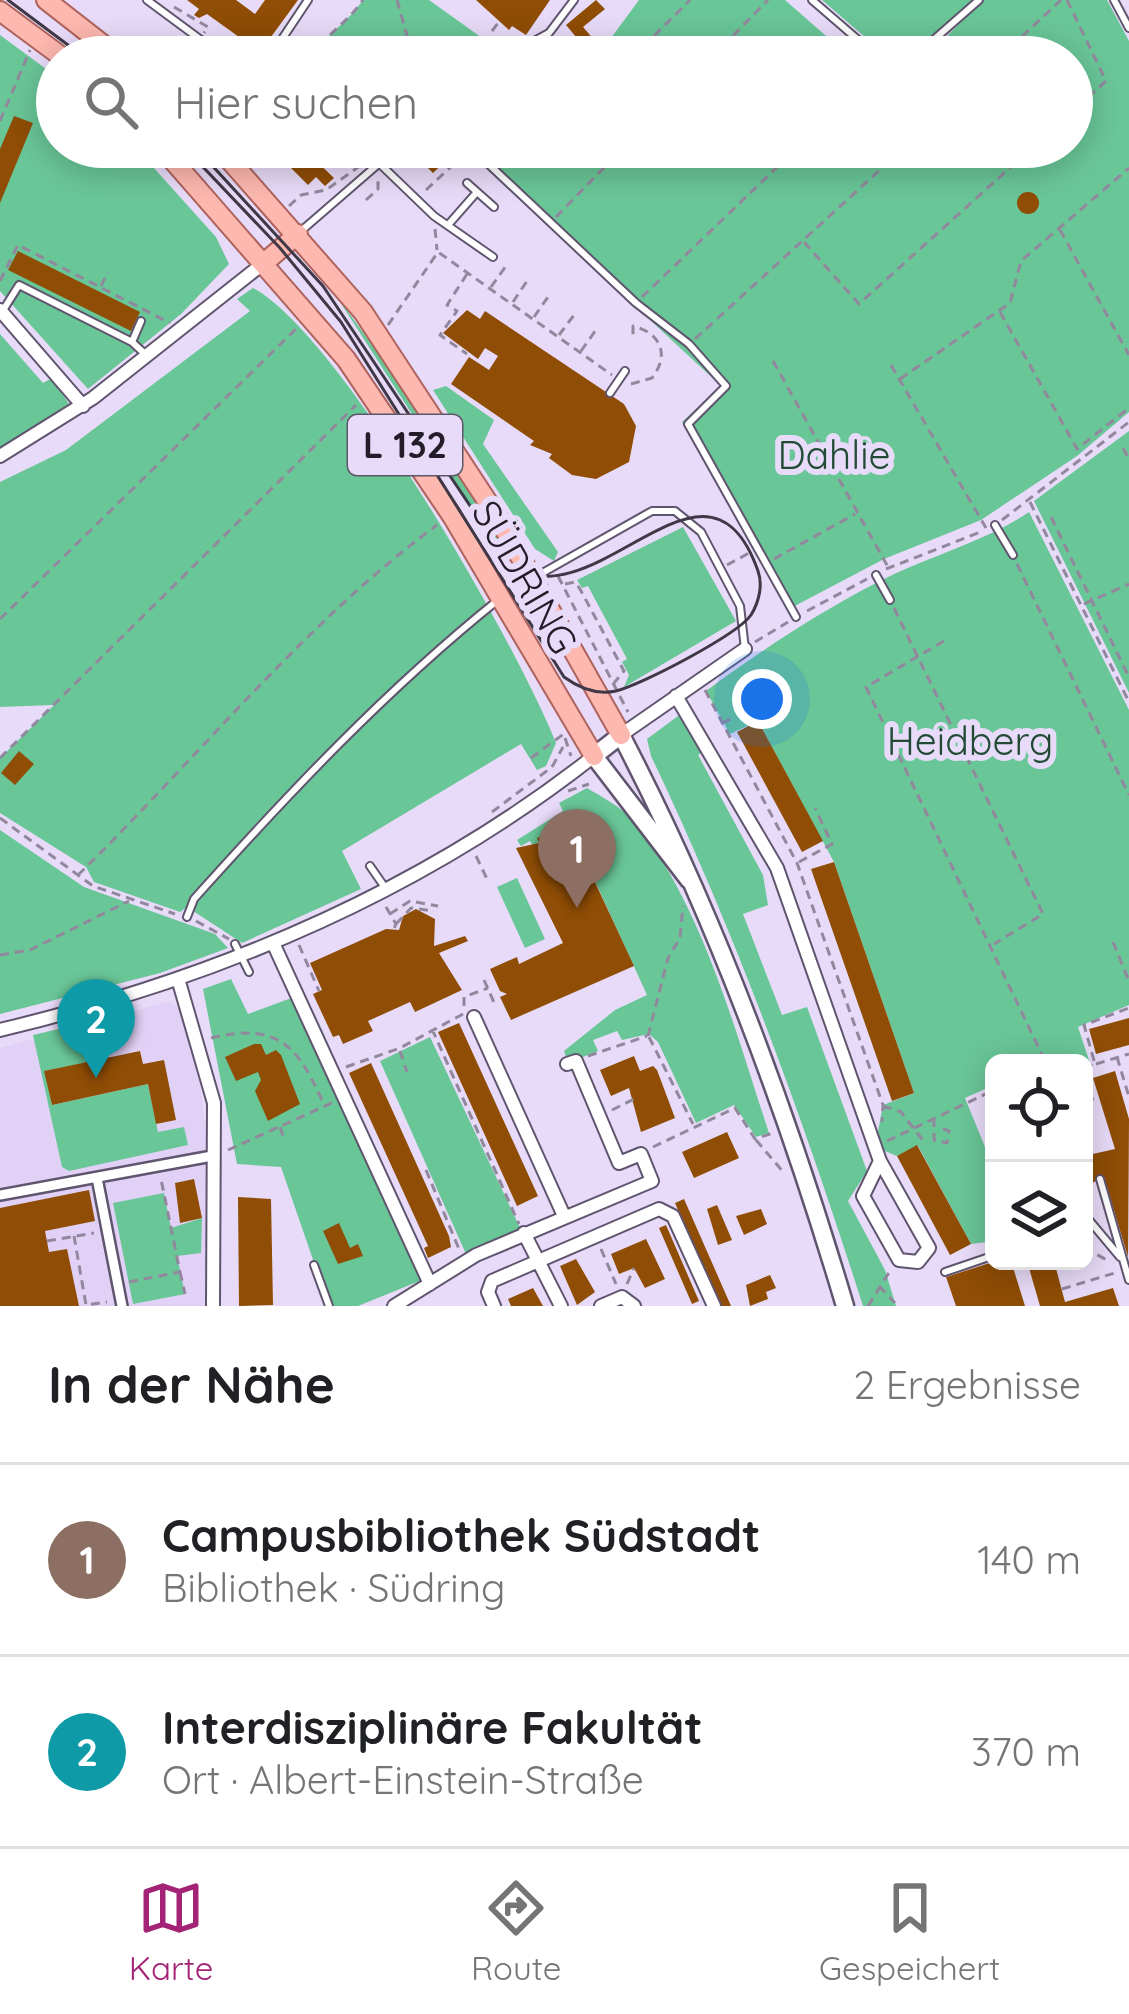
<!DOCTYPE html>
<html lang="de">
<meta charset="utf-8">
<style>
:root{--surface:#fff;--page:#f6f6f6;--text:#202124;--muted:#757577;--line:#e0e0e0;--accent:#a32476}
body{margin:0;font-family:Quicksand,sans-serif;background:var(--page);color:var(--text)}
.controls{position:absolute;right:36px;bottom:36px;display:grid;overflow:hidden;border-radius:18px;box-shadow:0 6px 30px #0003}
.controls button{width:108px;height:108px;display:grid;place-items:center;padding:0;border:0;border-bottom:3px solid var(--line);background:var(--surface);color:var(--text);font:60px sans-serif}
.you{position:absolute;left:762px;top:699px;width:42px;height:42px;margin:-30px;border:9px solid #fff;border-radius:50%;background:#1a73e8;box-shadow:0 0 0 18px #1a73e833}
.badge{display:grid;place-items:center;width:78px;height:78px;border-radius:50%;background:var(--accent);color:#fff;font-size:39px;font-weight:700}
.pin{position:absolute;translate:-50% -99px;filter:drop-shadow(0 3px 6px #0008)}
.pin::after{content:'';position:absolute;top:63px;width:42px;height:36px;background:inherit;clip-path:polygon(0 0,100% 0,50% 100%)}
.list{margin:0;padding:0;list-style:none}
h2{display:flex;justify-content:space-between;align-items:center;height:156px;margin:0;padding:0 48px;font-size:51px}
h2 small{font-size:39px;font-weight:400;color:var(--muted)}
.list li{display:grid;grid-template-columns:78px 1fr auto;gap:36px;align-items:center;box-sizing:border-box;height:192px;padding:0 48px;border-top:3px solid var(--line)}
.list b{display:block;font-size:45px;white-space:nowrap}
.list p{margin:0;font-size:39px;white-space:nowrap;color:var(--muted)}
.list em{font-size:39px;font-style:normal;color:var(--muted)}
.icon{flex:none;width:66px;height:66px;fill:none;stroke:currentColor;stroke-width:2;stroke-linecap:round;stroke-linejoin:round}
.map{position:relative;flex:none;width:1129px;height:1306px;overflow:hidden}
.search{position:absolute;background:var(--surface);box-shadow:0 6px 30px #0003;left:36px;right:36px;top:36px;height:132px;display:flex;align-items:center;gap:30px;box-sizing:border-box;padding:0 42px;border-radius:66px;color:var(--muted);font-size:45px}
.sheet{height:540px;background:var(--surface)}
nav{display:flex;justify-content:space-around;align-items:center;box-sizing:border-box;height:168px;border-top:3px solid var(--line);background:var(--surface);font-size:33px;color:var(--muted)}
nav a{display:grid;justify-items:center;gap:6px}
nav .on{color:var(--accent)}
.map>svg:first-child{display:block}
</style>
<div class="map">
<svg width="1129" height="1306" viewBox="0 0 1129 1306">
<rect width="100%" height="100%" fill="#e8dbf9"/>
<path fill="#e2d1f6" d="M170 1001 180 1009 200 1083 210 1166 206 1306H0V1048Z"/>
<path fill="#69c697" d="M363 0H429L485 40 483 57H310C327 34 348 22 363 0Z
M639 0H785L850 57H597Z
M822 0H973L913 53 888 57Z
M983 0H1107L1129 41V412L1077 456 981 520 884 559 789 609 682 422 721 386 476 158 486 147H1072V57H926Z
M0 35 57 77V147H135L216 237 229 264 181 314 88 389 0 291Z
M253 288C341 335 517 645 556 743L546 766 537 770 521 744 342 851 361 889 242 943 187 907 180 912 94 882 86 867 0 813V758L54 705 0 707V482L66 450 250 311 237 299Z
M333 291 433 429 520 568 503 556Z
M0 334 43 383 52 378 69 404 0 448Z
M446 386 494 420 483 444 558 552 554 561 535 549 433 390Z
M1129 431V693L1034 501Z
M1029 512 1129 710V1005L1078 1027 1090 1063H994V1085L965 1098 994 1169V1241L971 1244 918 1146 897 1156 875 1147 883 1105 914 1093 834 862 758 721 730 734 706 691C762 650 816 614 878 582 928 556 983 543 1029 512Z
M683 527 736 621 624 687 629 675 622 662 627 659 588 586 582 588 577 580Z
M678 716 687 720 707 749 698 755 763 875 768 905 743 914 782 1015 807 1007 867 1171 848 1201 885 1270 896 1306H863C803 1118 736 934 651 756L647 739Z
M587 788C602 797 620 806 632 820 701 899 736 1034 769 1133L756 1137 734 1105 696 1123 658 1042 649 1034 622 1040 617 1031 593 1040 598 1051 568 1063 564 1051 615 1010 647 995 569 824 533 846 530 841 521 846 517 840 563 811 559 803Z
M0 830 84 887 215 934 228 948 160 973 0 1014Z
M517 878 545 939 525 948 497 887Z
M231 979 248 1014 294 997 422 1280 358 1306H329L281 1167 237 1164 203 989Z
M84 1023 93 1061 45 1071 52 1105 148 1084 158 1132 184 1127 188 1145 69 1171 62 1167 33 1035Z
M430 1037 522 1232 466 1254 380 1061Z
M164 1193 171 1228 202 1218 201 1253 177 1256 185 1294 133 1304 113 1203Z"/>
<path fill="#8f4d05" d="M187 0H236L255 14 265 0H298L260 52 207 14 199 18 194 15 199 9Z
M476 0H550L526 35 512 26 509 30Z
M596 0 605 9 583 27 602 49 593 57 566 25Z
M14 116 33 123 0 203V149Z
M431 147H460L433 173 419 159Z
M306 151 334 178 325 186 316 177 308 185 290 167Z
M1017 203a11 11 0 1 1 22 0a11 11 0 1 1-22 0Z
M18 251 140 312 131 331 8 270Z
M467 310 480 319 485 311 624 404 636 426 629 462 596 479 572 475 549 458 552 454 530 445 534 441 451 384 469 357 489 370 498 356 485 348 478 359 443 333Z
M758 721 823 841 802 852 737 732Z
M19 751 34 764 15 785 1 773Z
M568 824 634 966 511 1020 500 997 507 994 500 991 490 969 517 957 519 964 563 943 516 848 539 843 537 838Z
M834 862 914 1093 892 1101 811 869Z
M416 909 435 919 434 946 465 936 468 941 439 953 462 990 415 1012 410 1002 368 1021 373 1031 343 1044 339 1035 333 1037 313 994 322 990 310 963 386 929 399 930 403 916Z
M1129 1018V1045L1096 1054 1089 1029Z
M459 1023 538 1196 517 1206 438 1032Z
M254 1044H261L266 1055 276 1050 281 1055 300 1104 268 1121 255 1091 261 1080 258 1072 236 1081 225 1057Z
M140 1051 143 1064 164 1060 176 1120 156 1124 148 1084 52 1105 44 1071Z
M634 1056 640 1071 653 1066 657 1070 675 1118 641 1132 629 1088 611 1096 600 1070Z
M371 1063 449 1236 451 1247 428 1258 424 1248 428 1246 349 1073Z
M1115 1071 1129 1119 1128 1257 1104 1177 1084 1187V1156L1115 1149 1093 1078Z
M727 1132 739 1158 694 1178 682 1152Z
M917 1145 971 1244 950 1255 897 1156Z
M194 1179 202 1218 180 1223 175 1183Z
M89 1190 95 1221 45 1231 49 1252 67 1249 79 1306H0V1208Z
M238 1197 271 1199 273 1305 239 1306Z
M684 1199 731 1306H720L675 1203Z
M717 1205 732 1240 718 1245 707 1209Z
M761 1209 767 1224 744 1235 736 1216Z
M339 1223 350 1248 358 1244 363 1256 338 1264 323 1231Z
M666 1225 699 1301 692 1304 659 1228Z
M646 1239 665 1279 645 1288 634 1268 619 1274 611 1254Z
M576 1259 595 1292 577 1305 560 1266Z
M996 1261H1011L1025 1306H956L946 1277Z
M1027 1261H1054L1065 1302 1113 1288 1119 1306H1040Z
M770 1275 776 1288 766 1292 768 1299 750 1306 746 1285Z
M533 1288 543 1306H511L508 1299Z"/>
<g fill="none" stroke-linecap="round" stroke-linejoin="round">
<defs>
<path id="service" d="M147 0 224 57
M812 0 878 57
M1114 0 1129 28
M515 49 525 57
M270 57 308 0
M505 57 549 33 574 0
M914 57 979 0
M415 147 423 155
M480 156 636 303 689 344 726 386 688 424 796 617
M379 163 434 216 493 257
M467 183 494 207
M448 225 477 192
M301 231 398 147
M2 312 19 285 132 342 145 354
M132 342 141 321
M610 393 625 371
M995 525 1013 555
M876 575 890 600
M537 576 652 511H675L701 532 740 606 745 649
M370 866 386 889
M187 917 194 899C289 793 386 690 498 600
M235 944 249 972
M1100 1179 1129 1280
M1084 1214 1120 1257
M314 1265 329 1306
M945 1272 992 1256"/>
<path id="pedestrian" d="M97 1178 122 1306
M0 1195 212 1156"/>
<path id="minor" d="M0 310 83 406
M0 456 93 398 265 262
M676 696 777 868 880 1161 929 1248 918 1262 899 1260 863 1196 880 1161
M621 735 745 649
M274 945 430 1284
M179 982 214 1103 213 1306
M474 1017 564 1216
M0 1030C214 979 420 893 594 756
M524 1233 561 1306
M394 1306 476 1255 652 1181 641 1154 619 1163 576 1061 567 1064
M494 1306 488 1292 492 1281 659 1209 673 1216 714 1306
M601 1306 622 1297 634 1306"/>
<path id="secondary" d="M689 880 594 756 621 735C715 915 787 1111 845 1306"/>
<path id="primary" d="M46 0 119 57
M0 11 62 57
M161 147 346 359 452 516 594 756
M218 147 363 312 497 516 621 735
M265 262 298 234"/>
</defs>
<use href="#service" stroke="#60556e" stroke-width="10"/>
<use href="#pedestrian" stroke="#60556e" stroke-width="14"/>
<use href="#minor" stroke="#60556e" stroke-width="16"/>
<use href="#secondary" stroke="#60556e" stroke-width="21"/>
<use href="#primary" stroke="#af635d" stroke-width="22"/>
<path stroke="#92889e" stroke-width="3" stroke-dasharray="9 6" stroke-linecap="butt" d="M397 0 413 57
M1067 0 1106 81 1072 112
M174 7 208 27 204 33
M492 31 498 23
M310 57C327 34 348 22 363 0
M633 57 690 0
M712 57 768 0
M1000 57 1061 0
M0 121 30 50
M362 158 374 147
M426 190 472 147
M366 200 378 189V179
M289 206 301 195 326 190 364 163
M556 217 624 147
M435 229 437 250
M1060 230 1129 355
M804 242 859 304 1033 147
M467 274 447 305 457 311 440 335 467 354
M0 281 18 245 170 323
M101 286 108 272
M491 287 506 266
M642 297 798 147
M513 302 527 281
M1000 312 1077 449 1129 408
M534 317 548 297
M388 325 438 252 612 375
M559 335 574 315
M695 339 905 147
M581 351 596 330
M773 361 888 567
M891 365 986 528
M900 379 1010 303 1021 261 1129 168
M631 384 652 378C670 355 661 333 633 326V339
M1123 448 1129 459
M1030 502 1129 702
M1051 517 1129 677
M1002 520 1129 422
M774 559 855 514
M1017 564 1129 795
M727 565 749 553
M886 569 983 531
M558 576 628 712
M565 584 575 582 580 589 624 671 614 683
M1084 604 1129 584
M894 608 1043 914 994 944
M807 611 867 579
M0 619 298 327
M944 641 866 687 1046 1063
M755 642 788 622
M705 690 797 863 883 1105 882 1122
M722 723 736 717
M565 738 571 756
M0 758 356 405
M531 758 565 733
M568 791 589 784
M492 812 552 767 563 747
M0 818 93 886 175 914
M476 856 488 881
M799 862 832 844 815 808
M78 875C195 761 305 622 437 525
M386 907 396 924 393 931
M390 914 410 901 438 906
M196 921 229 939
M396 924 411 908 434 911
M1113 942 1129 981
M299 945 319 991
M0 955 30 950 129 901
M484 980 496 1007
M464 1006V997L488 988
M84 1023 93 1061
M432 1029 519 1224
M648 1036 668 958 680 938 683 906
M649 1037 693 1124
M211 1038C280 1021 299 1048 325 1107
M400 1051 407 1072
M588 1056 647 1036
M1117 1057 1129 1097
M1096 1064 1129 1054
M346 1067 400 1048 463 1014
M1084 1068 1095 1064 1084 1025 1129 1008
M883 1106 901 1112 925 1143
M1084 1108 1094 1105 1084 1070
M612 1110 634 1099
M934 1118V1140L947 1143 949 1131 938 1127
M280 1127 285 1141
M756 1140 785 1174
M887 1141 994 1090
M653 1147 735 1108 755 1139 773 1133
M228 1150 334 1102
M426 1170 459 1249
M74 1236 86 1305 107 1302
M47 1241 94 1233
M1084 1248 1109 1261
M601 1249 616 1284
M180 1272 185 1294
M129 1282 180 1272 161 1179
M627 1284 634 1268
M879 1286 895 1303
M1062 1289 1118 1272
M868 1306 890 1271"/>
<use href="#service" stroke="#fff" stroke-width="6"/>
<use href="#pedestrian" stroke="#fff" stroke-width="9"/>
<use href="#minor" stroke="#fff" stroke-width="12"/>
<use href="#secondary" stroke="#fff" stroke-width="16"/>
<use href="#primary" stroke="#fdb8af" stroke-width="18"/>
<path stroke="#3f3947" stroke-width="3" d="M8 0 84 57
M184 147 280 248 341 322 564 677C579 688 597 695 616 691 641 685 737 635 751 615 759 602 763 585 758 571 707 427 599 620 511 567L323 286 195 147"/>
</g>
<g text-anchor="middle" stroke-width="12" stroke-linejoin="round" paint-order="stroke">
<rect fill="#e8dbf9" stroke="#5d5667" stroke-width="3" x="348" y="415" width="114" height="60" rx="9"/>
<g font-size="36" font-weight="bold" fill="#221d28">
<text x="405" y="458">L 132</text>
</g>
<g font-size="39" fill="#224b36" stroke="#e8dbf9">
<text x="834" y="469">Dahlie</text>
<text x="970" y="755">Heidberg</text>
</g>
<g font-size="39" fill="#221d28" stroke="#e8dbf9">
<text transform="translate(525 577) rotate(60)" y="14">SÜDRING</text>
</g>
</g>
</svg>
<div class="controls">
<button><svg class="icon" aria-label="locate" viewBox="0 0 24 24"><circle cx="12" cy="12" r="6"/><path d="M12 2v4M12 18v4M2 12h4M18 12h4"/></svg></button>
<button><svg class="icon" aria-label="layers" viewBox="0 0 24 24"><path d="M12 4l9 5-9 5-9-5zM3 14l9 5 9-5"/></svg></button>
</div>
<div class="you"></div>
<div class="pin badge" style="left:577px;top:908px;background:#8d6e63">1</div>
<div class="pin badge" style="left:96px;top:1078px;background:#0f9aa8">2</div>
<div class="search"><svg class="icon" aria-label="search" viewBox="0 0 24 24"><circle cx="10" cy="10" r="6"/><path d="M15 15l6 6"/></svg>Hier suchen</div>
</div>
<section class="sheet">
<h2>In der Nähe<small>2 Ergebnisse</small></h2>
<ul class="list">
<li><span class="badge" style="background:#8d6e63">1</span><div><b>Campusbibliothek Südstadt</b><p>Bibliothek · Südring</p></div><em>140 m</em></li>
<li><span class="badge" style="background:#0f9aa8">2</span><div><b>Interdisziplinäre Fakultät</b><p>Ort · Albert-Einstein-Straße</p></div><em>370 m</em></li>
</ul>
</section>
<nav>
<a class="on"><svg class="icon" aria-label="map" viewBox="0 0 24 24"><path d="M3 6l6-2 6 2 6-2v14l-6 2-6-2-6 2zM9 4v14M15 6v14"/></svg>Karte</a>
<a><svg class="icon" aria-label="directions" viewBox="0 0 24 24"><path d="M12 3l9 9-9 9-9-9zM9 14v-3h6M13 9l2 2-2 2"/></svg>Route</a>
<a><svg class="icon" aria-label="saved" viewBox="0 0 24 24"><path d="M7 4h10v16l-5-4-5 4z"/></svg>Gespeichert</a>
</nav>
